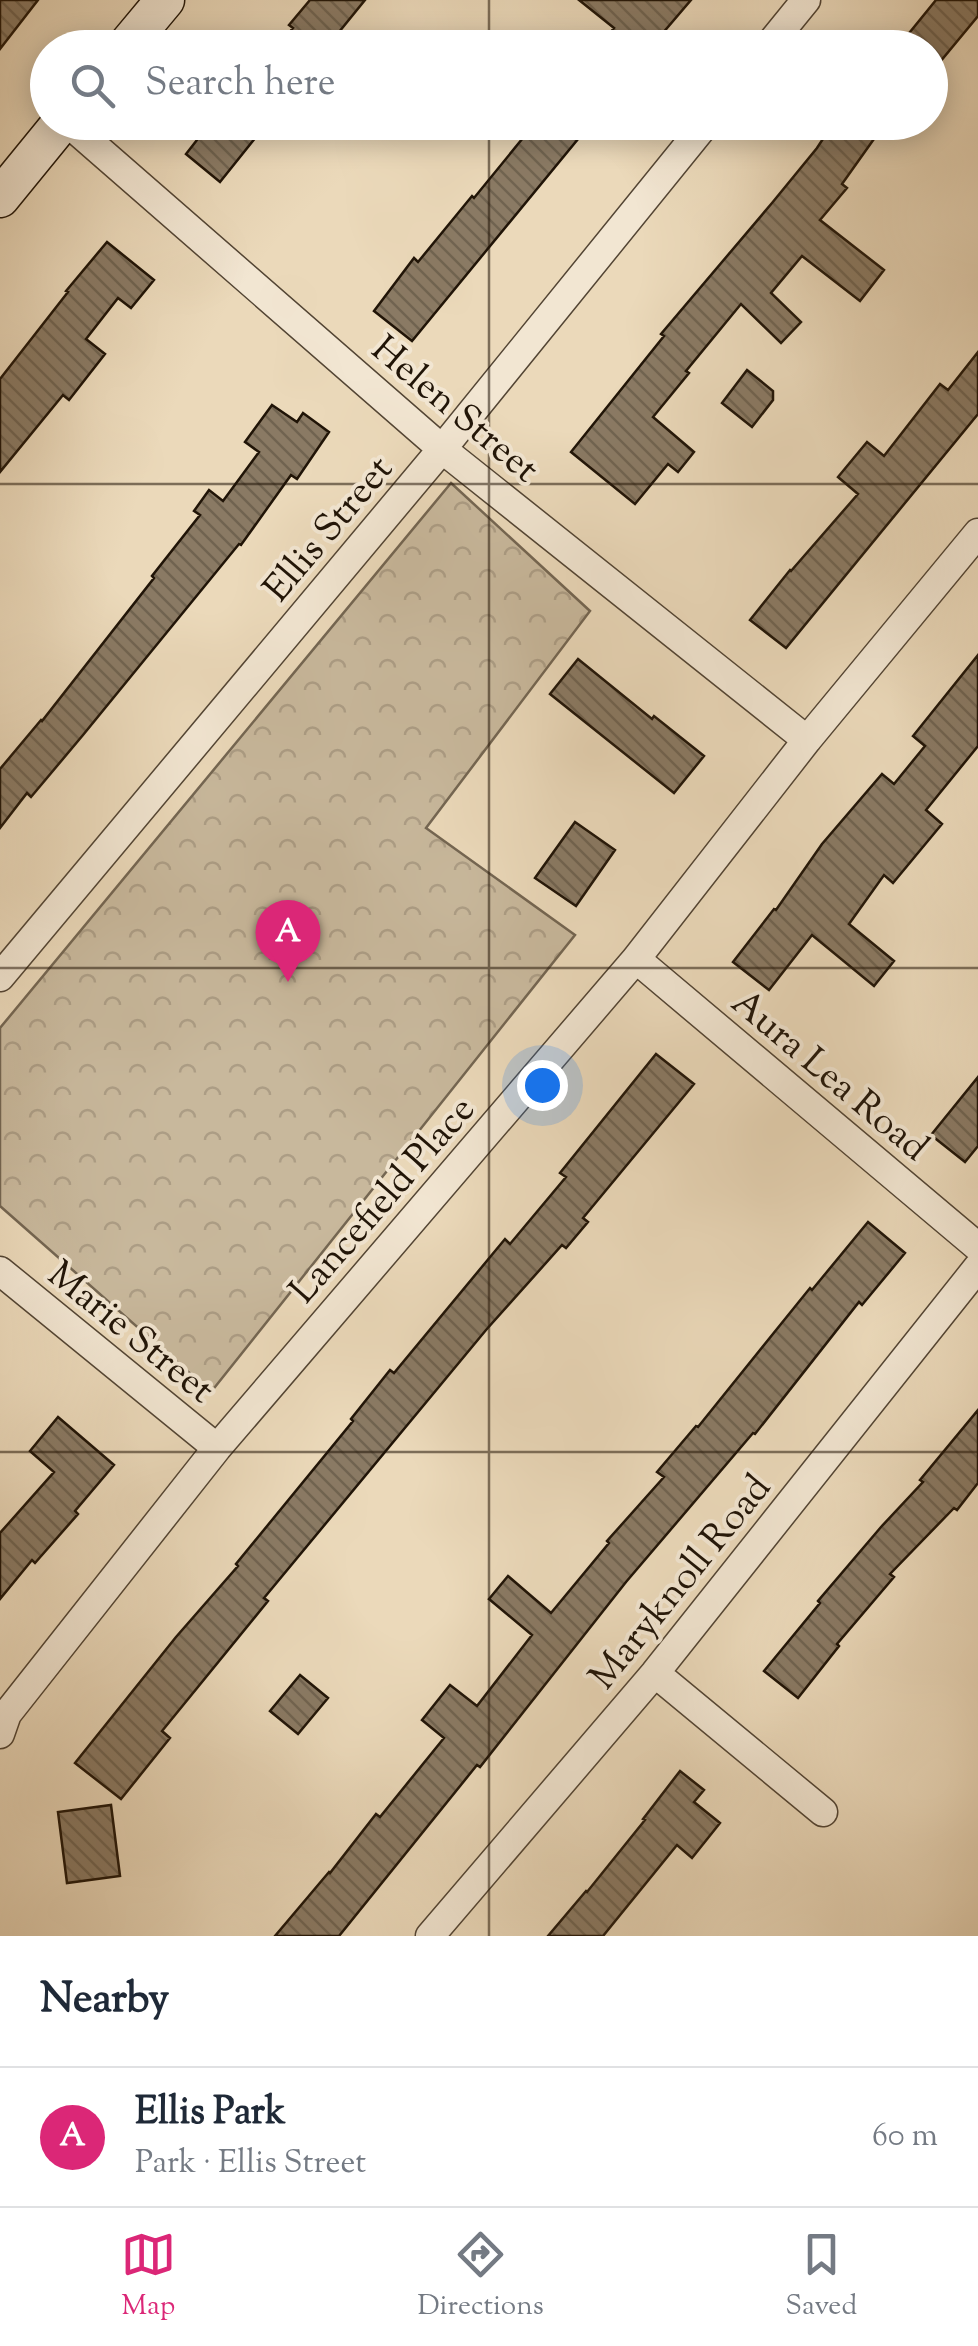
<!DOCTYPE html>
<meta charset="utf-8">
<style>
:root{--surface:#fff;--page:#f6f6f7;--text:#1f2937;--muted:#747a83;--line:#e0e1e3;--accent:#db2777}
body{margin:0;font-family:"Sorts Mill Goudy",serif;background:var(--page);color:var(--text)}
.you{position:absolute;left:542px;top:1085px;width:35px;height:35px;margin:-25px;border:8px solid #fff;border-radius:50%;background:#1a73e8;box-shadow:0 0 0 15px #1a73e833}
.badge{display:grid;place-items:center;width:65px;height:65px;border-radius:50%;background:var(--accent);color:#fff;font-size:32px;font-weight:700}
.pin{position:absolute;translate:-50% -82px;filter:drop-shadow(0 2px 5px #0008)}
.pin::after{content:'';position:absolute;top:52px;width:35px;height:30px;background:inherit;clip-path:polygon(0 0,100% 0,50% 100%)}
.list{margin:0;padding:0;list-style:none}
h2{display:flex;justify-content:space-between;align-items:center;height:130px;margin:0;padding:0 40px;font-size:42px}
h2 small{font-size:32px;font-weight:400;color:var(--muted)}
.list li{display:grid;grid-template-columns:65px 1fr auto;gap:30px;align-items:center;box-sizing:border-box;height:140px;padding:0 40px;border-top:2px solid var(--line)}
.list b{display:block;font-size:38px;white-space:nowrap}
.list p{margin:0;font-size:32px;white-space:nowrap;color:var(--muted)}
.list em{font-size:32px;font-style:normal;color:var(--muted)}
.icon{flex:none;width:55px;height:55px;fill:none;stroke:currentColor;stroke-width:2;stroke-linecap:round;stroke-linejoin:round}
.map{position:relative;flex:none;width:978px;height:1936px;overflow:hidden}
.search{position:absolute;background:var(--surface);box-shadow:0 5px 25px #0003;left:30px;right:30px;top:30px;height:110px;display:flex;align-items:center;gap:25px;box-sizing:border-box;padding:0 35px;border-radius:55px;color:var(--muted);font-size:38px}
.sheet{height:270px;background:var(--surface)}
nav{display:flex;justify-content:space-around;align-items:center;box-sizing:border-box;height:140px;border-top:2px solid var(--line);background:var(--surface);font-size:28px;color:var(--muted)}
nav a{display:grid;justify-items:center;gap:5px}
nav .on{color:var(--accent)}
.map>svg:first-child{display:block}
</style>
<div class="map">
<svg width="978" height="1936" viewBox="0 0 978 1936">
<defs>
<pattern id="park-crowns" width="20" height="18" patternUnits="userSpaceOnUse" patternTransform="scale(2.5)"><rect width="20" height="18" fill="#c8b89c"/><path d="M2 6a3 3 0 1 1 6 0M12 15a3 3 0 1 1 6 0" fill="none" stroke="#ac9d85"/></pattern>
<pattern id="building-back-hatch" width="6" height="6" patternUnits="userSpaceOnUse" patternTransform="scale(2.5)"><rect width="6" height="6" fill="#8a7a64"/><path d="M-1 5l2 2M0 0l6 6M5-1l2 2" fill="none" stroke="#706350"/></pattern>
</defs>
<rect width="100%" height="100%" fill="#ebd9ba"/>
<filter id="stains"><feTurbulence type="fractalNoise" baseFrequency=".002" numOctaves="4"/><feColorMatrix values="0 0 0 0 .2 0 0 0 0 .09 0 0 0 0 .02 0 0 0 .5 -.17"/></filter>
<radialGradient id="worn" r=".72"><stop offset=".6" stop-color="#630" stop-opacity="0"/><stop offset="1" stop-color="#630" stop-opacity=".3"/></radialGradient>
<path fill="url(#park-crowns)" stroke="#746652" stroke-width="2.5" d="M451 483 590 611 426 828 575 935 211 1392 0 1206V1028Z"/>
<path fill="url(#building-back-hatch)" stroke="#201407" stroke-width="2.5" d="M0 0H38L0 49Z
M310 0H365L326 48H276L293 28 289 25Z
M579 0H691L650 48H598L614 28Z
M936 0H978V16L930 74V48H897Z
M211 122H268L220 182 186 154Z
M536 122H592L412 341 374 311 414 258 418 262 472 196 474 198Z
M834 122H886L842 184 847 188 820 220 884 270 860 301 802 256 771 293 801 322 781 343 741 304 686 371 689 373 653 417 694 452 678 472 668 464 635 504 571 452 664 336 661 334 772 203 817 148Z
M107 242 154 280 131 308 118 298 86 339 105 354 69 400 63 395 0 472V379L68 292 66 291Z
M978 352V414L786 648 750 620 790 570 791 571 858 494 838 477 867 442 884 456 940 384 948 390Z
M747 370 773 391V400L752 427 722 403Z
M272 405 297 422 303 413 329 432 297 479 291 475 241 545 239 544 83 735 31 797 27 793 0 828V769L41 720 42 721 154 578 152 576 200 515 194 511 209 490 223 501 259 452 245 442Z
M978 655V746L926 810 942 824 893 883 884 875 849 924 894 961 874 986 812 935 769 990 733 962 774 909 776 910 822 844 882 774 894 784 925 746 913 736Z
M578 659 652 719 654 716 704 756 674 793 550 694Z
M575 822 615 850 576 906 535 878Z
M656 1054 694 1084 583 1218 588 1222 566 1248 562 1245 486 1330 264 1598 268 1601 162 1731 170 1738 121 1799 75 1763 176 1637 238 1566 236 1564 353 1421 351 1419 390 1370 394 1373 505 1239 510 1244 566 1177 560 1173Z
M978 1077V1146L965 1162 931 1135Z
M868 1222 905 1253 862 1305 859 1302 755 1434 753 1433 626 1582 480 1767 477 1765 339 1936H275L329 1872 330 1873 376 1814 380 1817 444 1738 422 1720 450 1685 477 1706 532 1635 489 1599 508 1576 551 1613 609 1543 607 1541 664 1477 657 1472 696 1426 698 1427 810 1288 812 1290Z
M978 1410V1483L957 1510 954 1508 890 1574 894 1577 837 1644 839 1646 798 1698 764 1671 820 1603 818 1601 881 1527 923 1482 920 1480Z
M58 1417 114 1465 75 1511 78 1514 35 1563 32 1560 0 1599V1533L54 1472 30 1451Z
M300 1675 328 1698 298 1734 270 1711Z
M680 1771 704 1790 694 1802 720 1823 692 1858 677 1845 603 1936H548L586 1891 587 1892 645 1820 643 1819Z
M111 1805 120 1876 67 1883 58 1812Z"/>
<g fill="none" stroke-linecap="round" stroke-linejoin="round">
<defs>
<path id="street" d="M767 48 806 0
M67 122 442 449 807 740
M636 959 978 1247
M0 977 442 449 707 122
M0 1271 217 1448
M655 1673 823 1812
M0 1734 7 1714 217 1448 636 959 807 740 978 533
M430 1936 655 1673 978 1267"/>
<path id="secondary" d="M125 48 165 0
M0 198 62 122"/>
</defs>
<use href="#street" stroke="#534534" stroke-width="31"/>
<use href="#secondary" stroke="#201407" stroke-width="41"/>
<use href="#street" stroke="#f2e6d2" stroke-width="28"/>
<use href="#secondary" stroke="#f2e6d2" stroke-width="38"/>
</g>
<path fill="none" stroke="#201407" stroke-width="2.5" stroke-opacity="0.55" d="M489 0V48M489 122V1936M0 484H978M0 968H978M0 1452H978"/>
<g text-anchor="middle" stroke-width="8" stroke-linejoin="round" paint-order="stroke">
<g font-size="38" fill="#201407" stroke="#f2e6d2">
<text transform="translate(456 408) rotate(40)" y="13">Helen Street</text>
<text transform="translate(327 528) rotate(-50)" y="13">Ellis Street</text>
<text transform="translate(831 1074) rotate(40)" y="13">Aura Lea Road</text>
<text transform="translate(381 1199) rotate(-49)" y="13">Lancefield Place</text>
<text transform="translate(132 1331) rotate(39)" y="13">Marie Street</text>
<text transform="translate(679 1581) rotate(-51)" y="13">Maryknoll Road</text>
</g>
</g>
<rect width="100%" height="100%" filter="url(#stains)"/>
<rect width="100%" height="100%" fill="url(#worn)"/>
</svg>
<div class="you"></div>
<div class="pin badge" style="left:288px;top:982px">A</div>
<div class="search"><svg class="icon" aria-label="search" viewBox="0 0 24 24"><circle cx="10" cy="10" r="6"/><path d="M15 15l6 6"/></svg>Search here</div>
</div>
<section class="sheet">
<h2>Nearby<small></small></h2>
<ul class="list">
<li><span class="badge">A</span><div><b>Ellis Park</b><p>Park · Ellis Street</p></div><em>60 m</em></li>
</ul>
</section>
<nav>
<a class="on"><svg class="icon" aria-label="map" viewBox="0 0 24 24"><path d="M3 6l6-2 6 2 6-2v14l-6 2-6-2-6 2zM9 4v14M15 6v14"/></svg>Map</a>
<a><svg class="icon" aria-label="directions" viewBox="0 0 24 24"><path d="M12 3l9 9-9 9-9-9zM9 14v-3h6M13 9l2 2-2 2"/></svg>Directions</a>
<a><svg class="icon" aria-label="saved" viewBox="0 0 24 24"><path d="M7 4h10v16l-5-4-5 4z"/></svg>Saved</a>
</nav>
